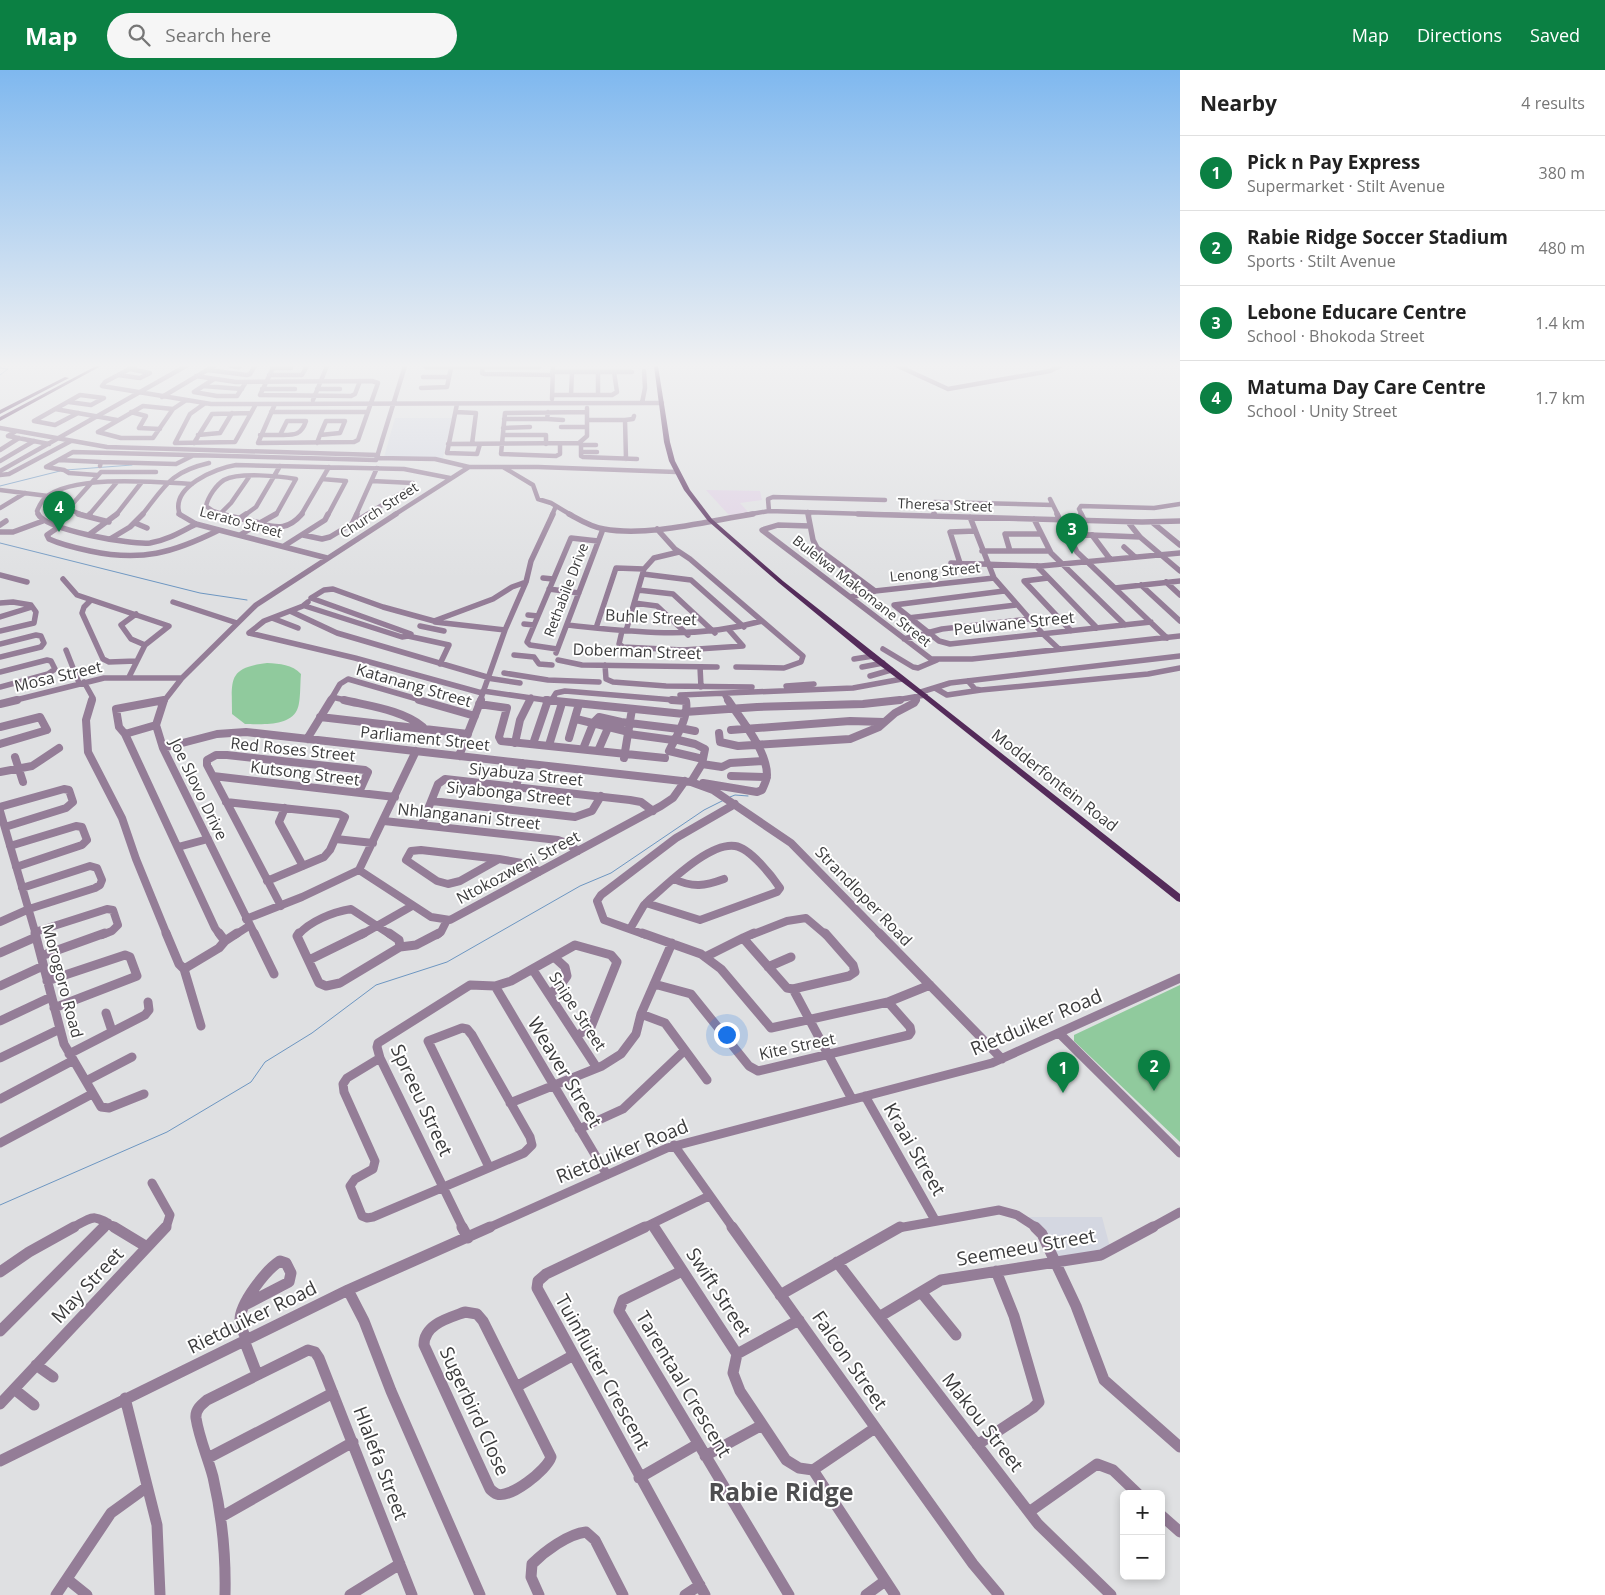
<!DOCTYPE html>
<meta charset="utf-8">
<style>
:root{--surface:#fff;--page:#f6f6f6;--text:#222;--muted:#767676;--line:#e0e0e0;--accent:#0b8043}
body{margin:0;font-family:"Open Sans",sans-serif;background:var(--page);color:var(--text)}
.controls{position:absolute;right:15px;bottom:15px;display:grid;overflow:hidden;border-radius:8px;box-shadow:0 2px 8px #0003}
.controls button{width:45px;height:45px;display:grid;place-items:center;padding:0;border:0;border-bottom:1px solid var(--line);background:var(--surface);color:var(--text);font:25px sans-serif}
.you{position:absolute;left:726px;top:964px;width:18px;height:18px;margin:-12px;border:4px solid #fff;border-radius:50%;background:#1a73e8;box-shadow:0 0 0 8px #1a73e833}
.badge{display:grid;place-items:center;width:32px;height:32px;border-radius:50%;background:var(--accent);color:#fff;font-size:16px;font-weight:700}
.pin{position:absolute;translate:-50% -41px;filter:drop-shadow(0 1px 2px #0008)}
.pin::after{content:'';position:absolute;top:26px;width:18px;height:15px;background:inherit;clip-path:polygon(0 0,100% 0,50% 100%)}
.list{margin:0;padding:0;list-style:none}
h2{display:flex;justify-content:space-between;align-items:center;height:65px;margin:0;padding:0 20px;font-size:21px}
h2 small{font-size:16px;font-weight:400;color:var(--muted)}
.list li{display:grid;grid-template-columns:32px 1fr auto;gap:15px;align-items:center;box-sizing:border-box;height:75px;padding:0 20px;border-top:1px solid var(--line)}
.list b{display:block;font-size:19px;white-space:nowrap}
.list p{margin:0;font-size:16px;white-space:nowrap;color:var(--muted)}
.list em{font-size:16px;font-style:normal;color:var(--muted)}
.icon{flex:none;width:28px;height:28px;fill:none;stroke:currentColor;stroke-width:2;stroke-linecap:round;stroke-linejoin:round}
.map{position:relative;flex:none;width:1180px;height:1525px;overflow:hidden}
header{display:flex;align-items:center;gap:30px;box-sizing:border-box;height:70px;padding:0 25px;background:var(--accent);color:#fff}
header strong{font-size:24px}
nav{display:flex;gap:28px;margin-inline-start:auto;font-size:18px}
.search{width:350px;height:45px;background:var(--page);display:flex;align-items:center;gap:12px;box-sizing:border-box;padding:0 18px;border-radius:28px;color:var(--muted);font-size:19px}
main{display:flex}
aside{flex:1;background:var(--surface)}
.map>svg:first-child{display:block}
</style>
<header>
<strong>Map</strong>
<div class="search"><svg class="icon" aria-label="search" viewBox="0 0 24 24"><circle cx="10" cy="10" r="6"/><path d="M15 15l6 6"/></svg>Search here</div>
<nav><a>Map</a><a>Directions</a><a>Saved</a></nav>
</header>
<main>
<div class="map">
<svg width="1180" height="1525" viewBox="0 0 1180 1525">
<rect width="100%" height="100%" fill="#dfe0e2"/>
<path fill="#dfd1e4" d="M706 420 760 421 762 430 740 433 748 442 730 445 728 444Z"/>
<path fill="#d4d7e1" d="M395 348H452L443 388 384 387Z
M1022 1147H1102L1110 1177 1098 1183 1056 1189Z"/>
<path fill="#90ca9d" d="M267 593C280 594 292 594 301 604 300 612 301 633 297 640 289 657 260 654 245 654L232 644C232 610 227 598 267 593Z
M1180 915V1072L1074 971V965Z"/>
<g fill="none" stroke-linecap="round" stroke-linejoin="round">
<path stroke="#6d96c1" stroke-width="1" d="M0 298 8 299 0 305
M66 400 132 395
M0 416 60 401
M0 473 200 523 247 530
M730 727 735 725 748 726
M0 1135 167 1062 251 1012 265 992 312 963 376 915 447 892 580 816 611 803 704 740 724 730"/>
<path stroke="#947d97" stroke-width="4.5" d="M135 296 105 312 102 316 211 334 662 333
M231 296 239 297
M274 296 260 325 351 326 355 324 360 311
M483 296 482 303 485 304 552 305
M898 296 948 319 1050 301 1060 296
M426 297H539
M272 298H291
M207 300 247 305 250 304 255 296
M552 302H614L617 322 612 325H552
M598 302V325
M614 302H632
M118 305 140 308 150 303 130 299
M269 305H302L307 296
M196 306 236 312 372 311 378 313 358 370 354 372 258 373 275 334
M423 307H449
M214 309 194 322 217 326H237L246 312
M203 316 242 319
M421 318 447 317 451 298
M262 319H295
M317 319H340
M571 325 572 302
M162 327 214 296
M552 329 553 296
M313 330 327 296
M642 333 645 318 644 301
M204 334 190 344 175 373 235 372 256 334
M457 334 447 383 477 384 480 374
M55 339 117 350
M131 342 146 346 139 358 160 359
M271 342H368
M456 342 476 343 472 374
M504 349H547L548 342
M547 349 563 350
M588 350H625L626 389
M625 350 633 349 634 346
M34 351 80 325 104 328 91 335 69 332
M34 351 55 355 78 343
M287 351H306C301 366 294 365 280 365Z
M326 351H345L340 363 320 365Z
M561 357H587
M0 358 107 377 378 385
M503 358 530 357
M16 361 8 366 49 374
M98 362 121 368H153L173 339 185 331
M98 362 143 336 173 339
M198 365 220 363 232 343
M260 365H280
M503 365H546V374
M194 373 212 344 251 343
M317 373 320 365
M579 373 581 375V386L583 387 637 389
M448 374 579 373 587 366V338
M560 374V384L556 386 501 384 505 343 587 342
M581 375H596
M0 380 19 368
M581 382H597
M377 388 435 389 469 397H538L676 402
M59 390 101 392 100 396
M0 391 34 371
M101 392 176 394 192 386
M503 397 533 415 538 429 551 433 571 445
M0 401 186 296
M0 405 9 404 71 371
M97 405 69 403 64 400 46 397 73 382 376 390 405 296
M322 409 346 411 328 445
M0 420 48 426
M1050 429 1058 445
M0 438 25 423
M769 441 768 429 773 427 885 430
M808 442 809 445
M221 443 231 433 249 407
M39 445 37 441C39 437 41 431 45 428 72 404 157 412 192 414
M83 445 68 439 101 402H156
M89 445 117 412
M116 445 141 413
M142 445C165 416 170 402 209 393
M180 445C169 417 216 398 236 395L404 399 450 408
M225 445 213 441 206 436C208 427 216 415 224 410 239 402 280 406 296 409L277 443 274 445
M245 445 256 437 280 396
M301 445 329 397
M356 445 377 398
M366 445 411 417 413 413 372 411
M394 445 469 397
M552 445 556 436
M745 445 769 441 900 445
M935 445 931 434 934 432 1053 435
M1082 445 1079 439 1081 436 1154 438 1180 434"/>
<path stroke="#947d97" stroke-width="5.5" d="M38 444C45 460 131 475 150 473 168 470 181 462 196 454
M78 444 109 452
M179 444 196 454 327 488
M220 444 260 453
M569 444C580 450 591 457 604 459 648 467 708 451 753 444
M808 444 813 470 817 478 875 521
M858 444 1142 452 1180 451
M934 444 935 446
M1057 444 1077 482 1167 568
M1081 444 1084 450
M88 446 90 444
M970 447 994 508 1043 564 1059 579
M240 448 246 444
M1034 449 1051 483 1125 555
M1128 452 1140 467 1180 501
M1152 452 1180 475
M135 453 147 458
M260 453C278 459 289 459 302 444
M260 453 276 444
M352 454 357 444
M0 455 6 451
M60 456 47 465 49 469C62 475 76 478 90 481 141 492 173 483 219 460
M810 456 778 455 762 460 931 589H972L1180 566
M657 459 675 479 690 489 803 586 801 592 784 598 736 597
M0 462H13L43 451
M90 464 117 444
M1066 464 1140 467
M240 465 260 453
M303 465 322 469 330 467 368 444
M1092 465 1110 489
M110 469 130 457 143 444
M284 476 325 450 328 444
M1124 477 1135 487
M982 481H1049
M1010 481 1005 464H1040
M654 488 679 482
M951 493 1041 496 1180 483
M960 493 950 462 975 461
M1037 496 1097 558
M643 504 691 510 744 557
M0 505 27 512
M543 508 553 509
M1048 508 1024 511 1071 561
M63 509 77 525 169 556 145 575 129 607
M1166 512 1180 525
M1141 515 1180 551
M1115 518 1180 511
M549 519 579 523
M638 520 673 524 715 563
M1004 521 894 535 939 571 950 574 1151 552
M851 527 875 521 994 508
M91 530 84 537 82 543 103 589 109 592 136 591
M173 532 237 553
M0 533 13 532 31 535 36 542 34 553 0 561
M634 533 657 536 688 565
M305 536 402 567 408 566
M290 541 337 563 487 607
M136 544 121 555 131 569 145 575
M528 545 538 546
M0 547 32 537
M272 548 298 558
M908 548 1016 535
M435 552 505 560
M524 554 534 555
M567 555C637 562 693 570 762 551
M420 556 444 561
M596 558 616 498 644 499
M622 561 619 574 623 577 683 580 743 576 729 560
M626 561 644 499 653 489
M249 563 355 588 482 623
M249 563 264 551 303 536 308 532
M411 564 311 528 324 520 333 519 383 537 434 551 493 529 512 517 526 512
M410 565 408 566 449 575 440 594
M904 569 942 559 1029 549
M0 574 36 565 41 566 44 573 41 577 0 587
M557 579 530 575 527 572 571 468 598 471
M883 579 913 597 918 598 937 590
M66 580 79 613
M556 583 603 459
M514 585 534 587 539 594 552 595
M854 589 873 586
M558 590 582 595 717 597
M605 595 606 609 613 612 666 616 752 617
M700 597 701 617
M862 597 883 593
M0 602 47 590 51 591 55 599 48 604 0 617
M504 603 548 610 599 612
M870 606 891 600
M487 608 520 613
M968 611 975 619 981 620 1148 604 1180 598
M84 612 93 628 92 631
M786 616 814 614
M935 618 947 625 981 620
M483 621 552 631
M921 622 950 613 1180 586
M724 624 728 631
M680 625 853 618 902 609
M332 627 349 631
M12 631 104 608H182
M158 631 164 630
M164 631 182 608 256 535 396 444
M330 631 340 614 348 609 424 631
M480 631 505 560 526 512 531 491 553 444
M529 631 531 627
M551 631 556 623 565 621 686 631
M891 631 925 625
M915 631 917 627"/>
<path stroke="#947d97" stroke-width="8" d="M92 630 86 650 88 682 122 748 136 789 167 865
M164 630 116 639 119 657 125 664 215 858 220 865
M164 630 156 655 163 678 255 865
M344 630C369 636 403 640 423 657
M419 630 475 646
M546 630 684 644
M672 630 686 631C689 647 676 667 669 681L703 689
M0 634 17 630
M479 634 507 638 499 667 501 671 665 688
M685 642 757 637 863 634 900 630
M320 647 468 664
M576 649 629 662
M592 654 599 647 621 652 679 659
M0 657 40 647 47 660 0 674
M680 658 695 661
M731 660 850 651 884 652
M719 663 720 672 738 676 850 669 879 657 895 643 914 633 916 630
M125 664 156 655
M629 664 673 670
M569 668 579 634
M307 669 331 630
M674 669 695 674 705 679 702 694 691 712
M515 673 520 650 530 630
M533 674 548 630
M549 675 562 633
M163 678 217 664 246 662 691 712 713 720 791 773 881 865
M583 679 593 654
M598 681 608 658
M459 686 481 630
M15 687 23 712
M624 688 632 639
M702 694 722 697 730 693 763 691
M0 702 32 696 59 678
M213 706 395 727
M731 706 767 707
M703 713 757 722 762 720C764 715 767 710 767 705 767 680 741 650 728 630
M516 716 523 693
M432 731 575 747 592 741 601 726
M226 732 339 744 345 747 330 780 324 787 267 811
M0 737 64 719 69 720 73 732 66 738 5 757
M285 738 279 752 303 796
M0 741 36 865
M384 751 558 770 567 773 578 781
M422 754 438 714 445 709 630 730 641 732 653 741
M336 769 373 773
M10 776 76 756 82 757 87 770 82 775 16 797
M178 777 208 769
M421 780 499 789 460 811 448 814 437 811 406 790 411 781Z
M499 789 528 794 539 802
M359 800 431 847 450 850 661 736 673 728 685 711
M674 809C693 818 705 816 724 809
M281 836 207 695V690L216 685H227L365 700 368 702 359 722
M246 849 302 827 359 800 416 681
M0 852 29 839 95 818 100 815 102 810 97 798 90 796 22 818
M630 859 644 835 650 829C668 814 709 772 735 776 750 778 772 806 780 818L777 822 700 850 646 833
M35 862 107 839 113 840 118 855 112 861 102 865
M235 865 249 856
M298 865C310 851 333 842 351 839L391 865
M361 865 412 836
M437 865 441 862 447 850
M646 865 604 850 597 831 601 825 676 768 735 734
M751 865 787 851 806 848 826 865"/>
<path stroke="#947d97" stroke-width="9" d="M35 863 64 974 101 1037 109 1038 144 1024
M166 863 179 894 184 899 201 956
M219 863 225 871 237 863
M254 863 274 904
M299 863 297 866 319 913 326 916 340 913 400 877
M389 863 399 870 400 877
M642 863 701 884 721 899 771 958 888 932 930 915
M879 863 1002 989
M743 868 787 918 793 919 849 906 855 902 853 895 825 863
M743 868 754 863
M400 877 416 875 439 863
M0 883 36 867
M41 886 105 863
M705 887 743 868
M309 890 364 863
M768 897 791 887
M184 899 219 878 225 871
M533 900 597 998
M47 911 125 885 130 887 137 906 54 938
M654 914 691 924 749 996 758 1001 909 965 911 962 910 957 888 932
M0 916 43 896
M495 916 607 1105
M793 919 852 1029
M549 924 559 917 567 906 565 897 554 887
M106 943 112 961
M641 944 665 953 707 1010
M0 951 51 927
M1059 963 1180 1083
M69 984 145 945 149 940 148 932
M0 988 60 959
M380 988 347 1008 343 1014 344 1022 375 1091 373 1099 355 1109 350 1116 362 1146 367 1148 373 1147 524 1083 532 1075 530 1067 472 965 467 959 462 958 428 971 489 1097
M86 1011 132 987
M865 1026 935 1150
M0 1029 72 991
M510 1033 602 996 621 984 636 964 641 944 672 873
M579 1059 623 1039 685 980
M0 1073 92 1024
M674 1075 733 1158
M152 1113 170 1145 166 1158
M652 1154 654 1158
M72 1158C95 1145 93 1144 116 1158
M103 1158 108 1153
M463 1158 380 988 377 977 378 973 470 915 495 916 511 911 575 875 611 885 617 892 591 957 576 966
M488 1158 667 1078 992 993 1180 908
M643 1158 709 1126
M898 1158 999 1140 1017 1145 1037 1158
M1151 1158 1180 1142"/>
<path stroke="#947d97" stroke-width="11" d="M114 1157 147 1177
M462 1157 468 1168
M645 1157 546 1204 538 1211 537 1218 705 1525
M654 1157 737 1284
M732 1157 973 1494 999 1525
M1035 1157 1042 1164 1076 1236 1104 1310 1180 1377
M837 1192 1038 1454 1111 1525
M682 1201 623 1230 619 1241 789 1525
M0 1202 29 1182 74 1157
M348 1220 364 1251 391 1321 480 1525
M921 1222 956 1265
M780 1225 900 1157
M245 1235 289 1212 291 1203 286 1193 280 1191C266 1200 240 1233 240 1250 240 1256 244 1263 246 1269
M465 1242 477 1244 483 1251 551 1387C547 1400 510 1429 497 1424 494 1423 492 1421 490 1419L424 1275C424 1254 449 1248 465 1242Z
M879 1247 941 1210 1101 1185 1153 1157
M0 1261 104 1157
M244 1270 257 1304
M737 1284 733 1303 740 1321 786 1390 799 1398 813 1400
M737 1284 799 1250
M36 1295 53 1307
M516 1317 572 1286
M14 1319 34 1335
M125 1328 157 1455 160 1525
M0 1334 166 1157
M977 1375 1033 1338 1039 1332 1014 1246 996 1201
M705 1386 762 1355
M208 1388 333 1323
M0 1391 348 1220 490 1157
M813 1400 895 1525
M813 1400 875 1358
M639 1408 698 1374
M1029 1442 1097 1394 1113 1400 1138 1424
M1161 1445 1180 1462
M221 1447 353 1372
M67 1509 87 1525
M56 1525 111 1443 147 1417
M225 1525C226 1485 222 1446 213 1407 208 1388 199 1368 196 1348 195 1340 201 1335 207 1330L308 1280 315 1282 319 1288 412 1525
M350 1525 400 1494
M539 1525 531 1507 532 1494C545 1481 568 1464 586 1462L595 1470 623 1525
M685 1525 700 1515
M866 1525 885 1511"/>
<path fill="#542b5a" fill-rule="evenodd" d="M96 296H101L0 351V347Z
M654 296H658L670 372 675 391 690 420 712 449 783 511 1180 824V832L1177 831 922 627 870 588 779 513 708 451 684 420 669 391 664 372Z
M65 307 69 308 0 344V340Z"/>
</g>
<linearGradient id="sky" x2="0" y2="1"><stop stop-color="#7fb8ef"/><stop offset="0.58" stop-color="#f1f1f2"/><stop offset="1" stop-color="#f1f1f2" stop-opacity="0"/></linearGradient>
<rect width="1180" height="509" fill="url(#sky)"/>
<g text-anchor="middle" stroke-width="4" stroke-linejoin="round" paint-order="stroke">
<g font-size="14" fill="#3c3c3d" stroke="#fff">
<text transform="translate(945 435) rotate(2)" y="5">Theresa Street</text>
<text transform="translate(379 440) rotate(-33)" y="5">Church Street</text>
<text transform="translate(241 452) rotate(15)" y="5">Lerato Street</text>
<text transform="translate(935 502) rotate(-6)" y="5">Lenong Street</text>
<text transform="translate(566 520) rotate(-69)" y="5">Rethabile Drive</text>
<text transform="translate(862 521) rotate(38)" y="5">Bulelwa Makomane Street</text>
</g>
<g font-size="16" fill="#3c3c3d" stroke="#fff">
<text transform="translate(651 547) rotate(3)" y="6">Buhle Street</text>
<text transform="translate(1014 553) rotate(-6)" y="6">Peulwane Street</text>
<text transform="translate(637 581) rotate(2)" y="6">Doberman Street</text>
<text transform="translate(58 606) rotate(-13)" y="6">Mosa Street</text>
<text transform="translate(414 615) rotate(16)" y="6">Katanang Street</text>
<text transform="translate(425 668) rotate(6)" y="6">Parliament Street</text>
<text transform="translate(293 679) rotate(6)" y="6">Red Roses Street</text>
<text transform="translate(305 703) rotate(7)" y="6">Kutsong Street</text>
<text transform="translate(526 704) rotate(6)" y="6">Siyabuza Street</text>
<text transform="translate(1055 710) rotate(38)" y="6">Modderfontein Road</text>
<text transform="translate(199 719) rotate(64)" y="6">Joe Slovo Drive</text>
<text transform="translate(509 723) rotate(6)" y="6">Siyabonga Street</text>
<text transform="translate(469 746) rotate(6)" y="6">Nhlanganani Street</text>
<text transform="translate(518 797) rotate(-28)" y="6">Ntokozweni Street</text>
<text transform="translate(864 826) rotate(46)" y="6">Strandloper Road</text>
<text transform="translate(63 911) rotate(75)" y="6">Morogoro Road</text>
<text transform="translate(578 941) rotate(57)" y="6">Snipe Street</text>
<text transform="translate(797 976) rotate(-12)" y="6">Kite Street</text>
</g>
<g font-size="19" fill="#3c3c3d" stroke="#fff">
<text transform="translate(1036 952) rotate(-23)" y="7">Rietduiker Road</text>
<text transform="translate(565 1002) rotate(59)" y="7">Weaver Street</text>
<text transform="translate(422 1030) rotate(65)" y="7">Spreeu Street</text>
<text transform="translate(915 1079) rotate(60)" y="7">Kraai Street</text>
<text transform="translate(622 1081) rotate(-22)" y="7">Rietduiker Road</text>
<text transform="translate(1026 1177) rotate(-10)" y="7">Seemeeu Street</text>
<text transform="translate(87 1215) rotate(-47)" y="7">May Street</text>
<text transform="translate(719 1222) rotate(57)" y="7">Swift Street</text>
<text transform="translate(252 1247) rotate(-26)" y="7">Rietduiker Road</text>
<text transform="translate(850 1290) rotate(55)" y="7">Falcon Street</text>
<text transform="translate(603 1302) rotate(61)" y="7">Tuinfluiter Crescent</text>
<text transform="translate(684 1314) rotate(59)" y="7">Tarentaal Crescent</text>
<text transform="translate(475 1341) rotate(65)" y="7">Sugerbird Close</text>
<text transform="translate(983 1352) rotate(52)" y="7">Makou Street</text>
<text transform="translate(381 1393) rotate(69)" y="7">Hlalefa Street</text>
</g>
<g font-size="25" font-weight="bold" fill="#4e4e50" stroke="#fff">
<text x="781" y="1431">Rabie Ridge</text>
</g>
</g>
</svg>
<div class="controls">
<button>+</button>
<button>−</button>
</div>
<div class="you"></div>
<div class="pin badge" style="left:1063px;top:1023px">1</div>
<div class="pin badge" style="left:1154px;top:1021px">2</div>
<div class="pin badge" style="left:1072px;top:484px">3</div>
<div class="pin badge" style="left:59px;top:462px">4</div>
</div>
<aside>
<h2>Nearby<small>4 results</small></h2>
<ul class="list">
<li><span class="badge">1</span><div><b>Pick n Pay Express</b><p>Supermarket · Stilt Avenue</p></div><em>380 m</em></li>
<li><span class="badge">2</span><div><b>Rabie Ridge Soccer Stadium</b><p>Sports · Stilt Avenue</p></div><em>480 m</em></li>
<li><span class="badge">3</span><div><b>Lebone Educare Centre</b><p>School · Bhokoda Street</p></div><em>1.4 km</em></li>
<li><span class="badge">4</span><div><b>Matuma Day Care Centre</b><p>School · Unity Street</p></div><em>1.7 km</em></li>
</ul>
</aside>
</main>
